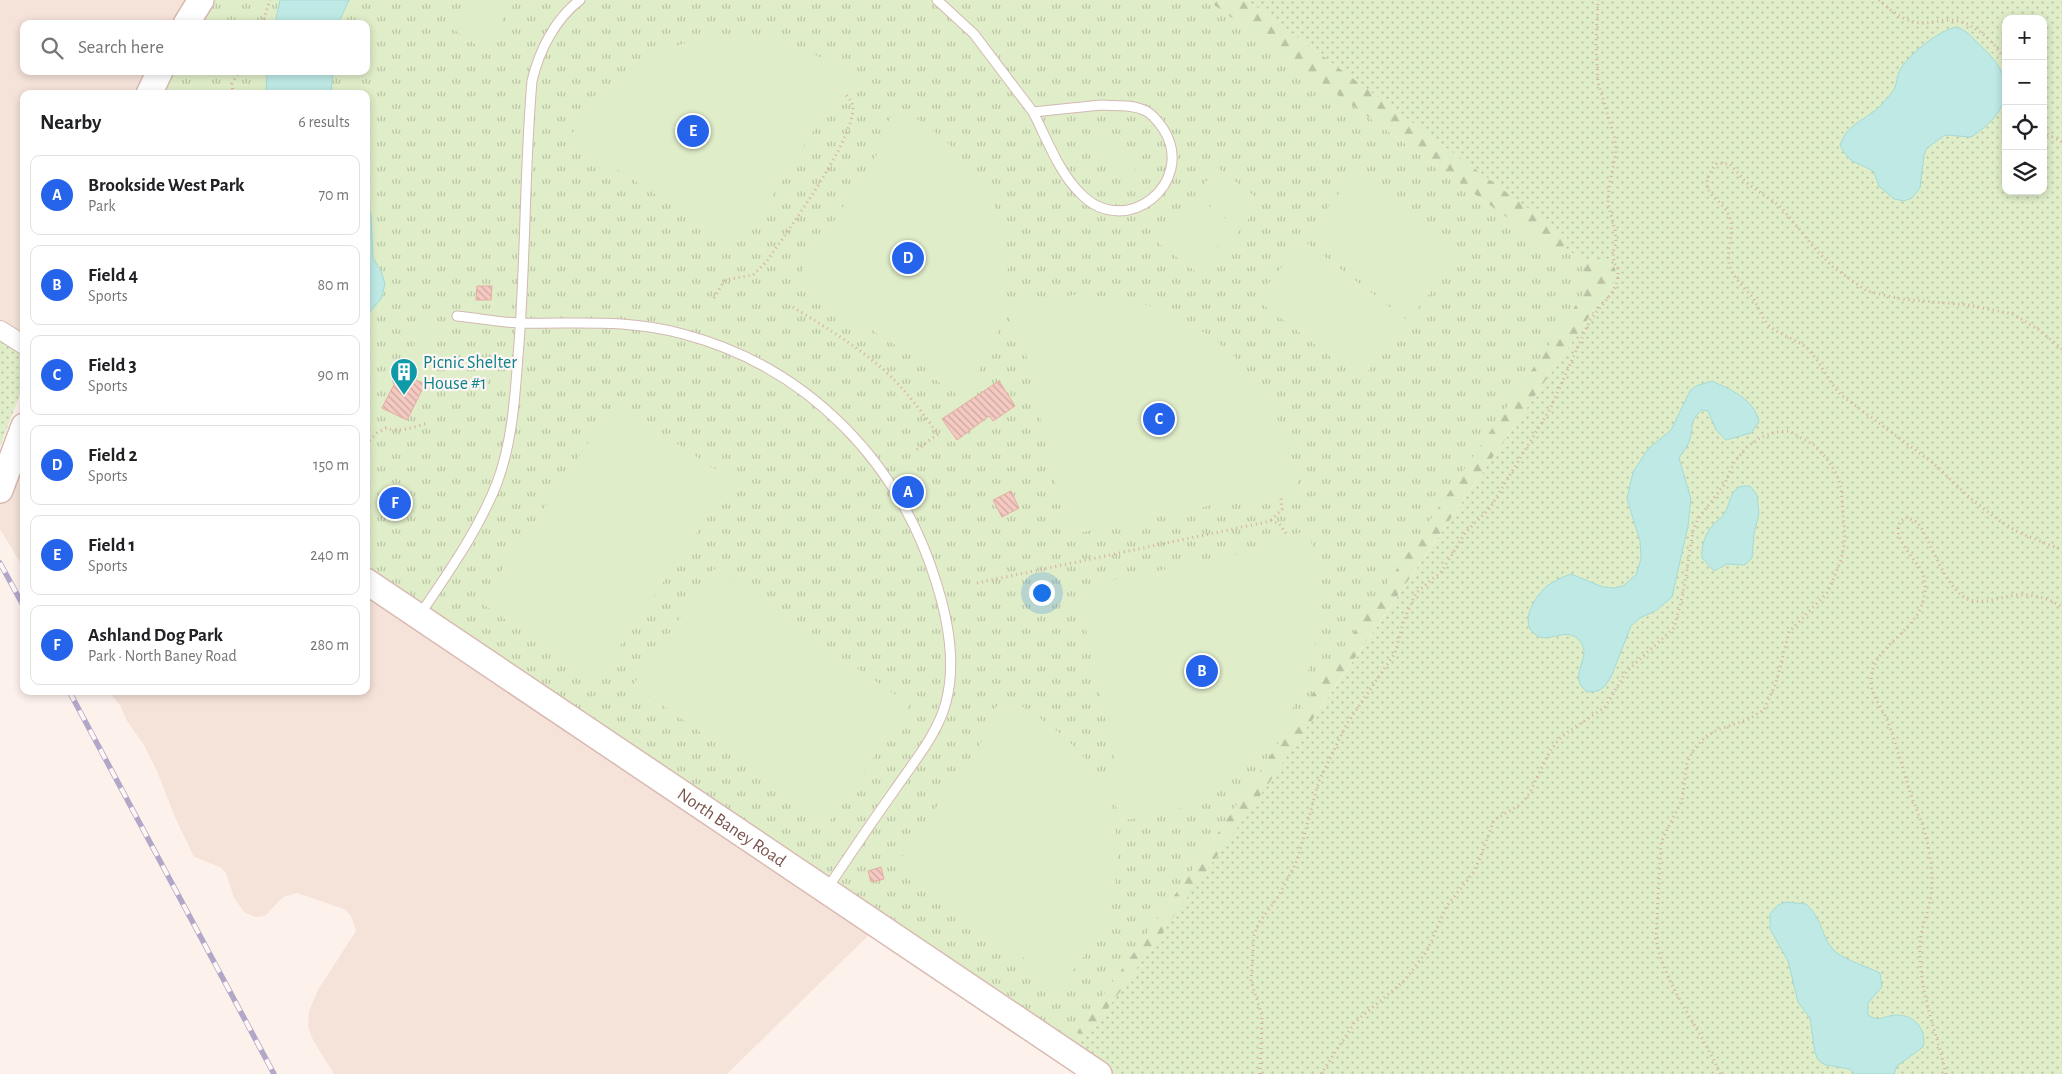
<!DOCTYPE html>
<meta charset="utf-8">
<style>
:root{--surface:#fff;--page:#f2f2f2;--text:#202124;--muted:#757577;--line:#e0e0e0;--accent:#2563eb}
body{margin:0;font-family:"Alegreya Sans",sans-serif;background:var(--page);color:var(--text)}
.controls{position:absolute;right:15px;top:15px;display:grid;overflow:hidden;border-radius:10px;box-shadow:0 2px 8px #0003}
.controls button{width:45px;height:45px;display:grid;place-items:center;padding:0;border:0;border-bottom:1px solid var(--line);background:var(--surface);color:var(--text);font:25px sans-serif}
.you{position:absolute;left:1041px;top:592px;width:18px;height:18px;margin:-12px;border:4px solid #fff;border-radius:50%;background:#1a73e8;box-shadow:0 0 0 8px #1a73e833}
.badge{display:grid;place-items:center;width:32px;height:32px;border-radius:50%;background:var(--accent);color:#fff;font-size:16px;font-weight:700}
.pin{position:absolute;translate:-50% -50%;border:2px solid #fff;box-shadow:0 1px 5px #0006}
.list{margin:0;padding:0;list-style:none}
h2{display:flex;justify-content:space-between;align-items:center;height:65px;margin:0;padding:0 20px;font-size:21px}
h2 small{font-size:16px;font-weight:400;color:var(--muted)}
.list li{display:grid;grid-template-columns:32px 1fr auto;gap:15px;align-items:center;box-sizing:border-box;height:80px;margin:0 10px 10px;padding:0 10px;border:1px solid var(--line);border-radius:10px}
.list b{display:block;font-size:19px;white-space:nowrap}
.list p{margin:0;font-size:16px;white-space:nowrap;color:var(--muted)}
.list em{font-size:16px;font-style:normal;color:var(--muted)}
.icon{flex:none;width:28px;height:28px;fill:none;stroke:currentColor;stroke-width:2;stroke-linecap:round;stroke-linejoin:round}
.map{position:relative;flex:none;width:2062px;height:1074px;overflow:hidden}
.search{position:absolute;background:var(--surface);box-shadow:0 2px 8px #0003;left:20px;top:20px;width:350px;height:55px;display:flex;align-items:center;gap:12px;box-sizing:border-box;padding:0 18px;border-radius:10px;color:var(--muted);font-size:19px}
.panel{position:absolute;background:var(--surface);box-shadow:0 2px 8px #0003;left:20px;top:90px;width:350px;height:605px;border-radius:10px}
.map>svg:first-child{display:block}
</style>
<div class="map">
<svg width="2062" height="1074" viewBox="0 0 2062 1074">
<defs>
<pattern id="grass-dots" width="8" height="8" patternUnits="userSpaceOnUse" patternTransform="scale(1.25)"><rect width="8" height="8" fill="#dfedc8"/><path d="M2 2h.1M6 6h.1" fill="none" stroke="#bac3a5" stroke-width="1.8" stroke-linecap="round"/></pattern>
<pattern id="forest-firs" width="22" height="20" patternUnits="userSpaceOnUse" patternTransform="scale(1.25)"><rect width="22" height="20" fill="#dfedc8"/><path d="M5 1l3.5 6h-7zM16 11l3.5 6h-7z" fill="#bac3a5"/></pattern>
<pattern id="park-tufts" width="24" height="20" patternUnits="userSpaceOnUse" patternTransform="scale(1.25)"><rect width="24" height="20" fill="#dfedc8"/><path d="M3 7l-1-3M5 7V3M7 7l1-3M15 17l-1-3M17 17v-4M19 17l1-3" fill="none" stroke="#bac3a5"/></pattern>
<pattern id="building-back-hatch" width="6" height="6" patternUnits="userSpaceOnUse" patternTransform="scale(1.25)"><rect width="6" height="6" fill="#f4cac2"/><path d="M-1 5l2 2M0 0l6 6M5-1l2 2" fill="none" stroke="#cba7a0"/></pattern>
</defs>
<rect width="100%" height="100%" fill="#fdf2eb"/>
<path fill="#f5e2d9" d="M0 0H207L192 24H24V71H166L154 94H24V339L0 323Z
M24 435V569L0 529V495Z
M366 572 885 919 727 1074H334L313 1040 308 1027 309 1011 318 990 356 931 351 916 344 909 297 893 283 897 265 916 255 917 244 912 234 898 226 873 220 867 194 857 174 815 157 771 144 745 127 721 120 705 108 691H366Z"/>
<path fill="url(#grass-dots)" fill-rule="evenodd" d="M1247 0H2062V1074H1115L1075 1046 1080 1039 1089 1035 1334 689 1616 278 1593 254 1588 263 1564 248 1566 237ZM2006 19H2043V191H2006Z
M0 337 24 354V383L0 447Z"/>
<path fill="url(#forest-firs)" d="M1207 0H1247L1567 237 1564 248 1557 254Z
M1593 254 1615 268 1616 278 1262 793 1089 1035 1080 1039 1077 1032 1200 859 1581 296 1583 271Z"/>
<path fill="url(#park-tufts)" d="M207 0H1207L1557 254 1564 248 1588 263 1583 271 1582 296 1200 859 1077 1032 1080 1039 1075 1046 366 572V94H154L166 71H366V24H192Z"/>
<path fill="#dfedc8" d="M474 0 516 1 482 49 453 29Z
M723 36C780 35 809 48 855 79L831 116 825 112 748 235 728 240 605 162 601 168 566 144C606 77 644 46 723 36Z
M898 106C981 157 1030 230 998 329 991 354 976 375 962 397L925 373 929 367 807 288 802 270 881 148 874 143Z
M1101 130 1143 155 1130 178 1087 153Z
M1217 167 1262 202 1245 223 1201 188Z
M1356 171 1462 251 1416 311 1311 230Z
M1195 195 1240 230 1224 250 1179 215Z
M1174 222 1219 257 1203 277 1158 243Z
M1303 240 1408 321 1361 380 1256 299Z
M1073 295C1096 296 1119 296 1141 303 1193 317 1248 358 1272 407 1286 435 1294 464 1300 494L1258 504 1256 496 1078 533 1065 524 1024 346 1017 347 1007 306Z
M426 314 437 317 422 358 411 354Z
M616 402 732 481 596 681 480 602Z
M1309 531C1313 551 1319 573 1319 594 1321 684 1275 764 1193 803 1171 813 1143 817 1119 821L1111 780 1118 778 1080 602 1090 585 1267 548 1266 540Z
M714 569 910 705 829 822 633 685Z
M1004 696C1046 719 1086 749 1108 793 1116 810 1116 835 1117 853 1117 872 1116 892 1109 910 1099 940 1078 965 1058 989L1021 965 1025 959 902 875 899 861 984 738 978 733Z"/>
<path fill="#bee9e5" stroke="#a4dbd7" d="M280 0H349L338 24H275Z
M1956 27C1969 31 1973 39 1983 48 2018 80 2011 112 1971 137L1945 135 1927 148 1924 155 1920 188 1912 198 1904 201 1894 199 1879 186 1874 172C1858 161 1850 166 1840 145 1849 121 1866 121 1881 105 1885 100 1893 93 1895 87 1897 82 1897 77 1899 72 1907 55 1938 31 1956 27Z
M267 71H333L331 94H266Z
M366 197 371 216 373 258 381 271 385 284 381 299 366 316Z
M1712 381C1732 390 1754 399 1759 422L1751 433 1726 440 1716 430 1708 411 1702 410C1687 422 1695 430 1688 444 1686 449 1682 453 1679 458L1691 499 1688 526 1672 597 1657 610 1640 618 1631 626 1611 677 1605 686 1598 691 1587 692C1565 674 1595 658 1579 640 1567 626 1548 644 1536 635 1518 623 1535 596 1547 586 1554 581 1562 577 1571 574L1603 587 1614 588 1623 586 1636 575 1641 559 1640 541 1627 499 1633 472 1648 449 1671 430 1690 391 1696 386Z
M1750 486 1757 495 1759 513 1754 534 1752 558 1745 565 1727 564 1714 571 1702 558C1701 547 1705 533 1713 525 1716 521 1721 519 1724 514 1732 503 1728 484 1750 486Z
M1786 902 1806 904C1823 920 1820 933 1832 948 1839 958 1868 967 1880 973L1882 987 1868 1003V1015C1880 1023 1885 1015 1897 1015 1915 1015 1927 1030 1923 1047L1897 1066 1894 1074H1855L1849 1069 1826 1065 1819 1061 1815 1053 1810 1018 1798 1002 1788 961 1770 929V914L1778 905Z"/>
<path fill="url(#building-back-hatch)" stroke="#e7aca1" d="M477 286H492L491 300H476Z
M400 373 425 384 407 420 382 408Z
M999 381 1015 406 993 421 989 416 957 440 942 419Z
M1011 491 1019 508 1002 517 993 500Z
M881 867 884 879 871 882 868 871Z"/>
<g fill="none" stroke-linecap="round" stroke-linejoin="round">
<defs>
<path id="lane" d="M937 0 974 34 1033 112
M1101 105C1115 106 1132 104 1146 111 1154 115 1159 123 1164 130 1196 183 1126 240 1081 194 1059 173 1047 139 1033 112Z
M457 316C479 318 501 323 523 323 580 324 627 319 683 334 808 367 900 462 937 585 948 620 956 665 946 702 938 734 912 764 894 791 871 823 849 856 827 889
M419 616C448 573 478 531 497 483 512 443 515 398 518 356 526 265 524 172 532 81 539 51 555 19 580 0"/>
<path id="street" d="M0 330 24 345"/>
<g id="secondary">
<path d="M186 24 201 0"/>
<path d="M149 94 160 71"/>
<path d="M0 490 24 426"/>
<path id="s1" d="M366 581 1099 1074"/>
</g>
</defs>
<use href="#lane" stroke="#d3b9b2" stroke-width="11"/>
<use href="#street" stroke="#d3b9b2" stroke-width="20"/>
<use href="#secondary" stroke="#d9bab2" stroke-width="28"/>
<path stroke="#daaca4" stroke-width="3" stroke-dasharray="1 4" stroke-linecap="butt" d="M1879 0C1889 9 1901 19 1915 22 1927 25 1938 20 1950 20 1972 20 1997 43 2006 63
M262 24 270 0
M233 94 232 84 239 71
M2043 132 2062 142
M714 298 725 280 753 275 767 261C788 230 854 141 853 107 852 101 849 98 845 94
M793 307C820 324 847 340 872 360 898 380 919 408 938 434L915 451
M2062 349 2039 330 2013 314 1968 305 1901 299 1867 291 1833 267 1816 250 1781 207 1747 183 1730 164 1717 163C1691 194 1723 196 1730 218 1735 234 1725 251 1730 267 1734 279 1745 288 1753 298 1759 307 1761 319 1771 327 1781 336 1796 339 1807 348 1820 361 1828 381 1841 395L1933 463 1970 498 2000 521 2018 532 2062 550
M366 444 377 433 386 428C399 433 414 427 428 423
M1271 520 1282 509 1281 498
M977 583 1271 521 1279 523 1287 535
M1260 1074 1262 1015 1251 981 1254 936 1258 924 1278 897 1297 861 1319 781 1346 725 1395 653 1404 620 1416 593 1442 571 1465 533 1490 508 1550 409 1590 320 1612 293 1618 280V269L1614 263 1613 252 1616 243 1615 230 1608 203 1609 187 1616 153 1615 140 1598 82 1596 45 1598 0
M1321 1074 1355 1022 1404 981 1427 951 1446 907 1473 873 1480 858 1494 820 1521 804 1529 794 1550 751 1561 737 1605 707 1626 672 1674 628 1683 594 1693 531 1698 519 1724 485 1735 461 1747 447 1761 437 1776 432 1789 431 1814 445 1827 459 1836 473 1841 487 1845 539 1841 560 1828 592 1789 632 1776 683 1764 710 1747 720 1717 730 1705 737 1694 749 1687 763 1682 800 1661 842 1656 939C1665 988 1701 1028 1720 1074
M1946 1074C1937 1033 1920 995 1920 952 1919 930 1926 921 1930 901 1934 881 1931 857 1926 837 1923 824 1917 811 1912 798 1904 773 1897 747 1888 722 1883 709 1871 695 1871 681 1871 643 1923 633 1925 589 1925 585 1925 578 1923 574 1917 559 1883 531 1906 517L1917 522C1932 543 1939 571 1956 590 1974 611 1995 597 2017 595 2033 594 2049 598 2062 607"/>
<use href="#lane" stroke="#fff" stroke-width="9"/>
<use href="#street" stroke="#fff" stroke-width="18"/>
<use href="#secondary" stroke="#fff" stroke-width="25"/>
<defs>
<path id="rail" d="M0 563 24 607
M69 691 274 1074"/>
</defs>
<use href="#rail" stroke="#b2a7c9" stroke-width="5.5"/>
<use href="#rail" stroke="#fff7f3" stroke-width="4" stroke-dasharray="11" stroke-linecap="butt"/>
</g>
<defs>
<symbol id="building-pin" viewBox="-11 -11 22 30"><path d="M0 17L-7.5 6A9.5 9.5 0 1 1 7.5 6Z" fill="#0f9aa8" stroke="#fff7f3"/><path d="M-4-6H4V6H1V3H-1V6H-4ZM-2.5-4.3h1.7v1.8h-1.7ZM.8-4.3h1.7v1.8H.8ZM-2.5-1h1.7V.8h-1.7ZM.8-1h1.7V.8H.8Z" fill="#fff"/></symbol>
</defs>
<g fill-rule="evenodd">
<use href="#building-pin" x="388" y="356" width="32" height="43"/>
</g>
<g text-anchor="middle" stroke-width="4.5" stroke-linejoin="round" paint-order="stroke">
<g font-size="18" fill="#0d838f" stroke="#fff7f3" text-anchor="start">
<text x="423" y="368">Picnic Shelter<tspan x="423" dy="21">House #1</tspan></text>
</g>
<g font-size="18" fill="#7b524c" stroke="#fff7f3">
<text dy="6" stroke="none"><textPath href="#s1" startOffset="441">North Baney Road</textPath></text>
</g>
</g>
</svg>
<div class="controls">
<button>+</button>
<button>−</button>
<button><svg class="icon" aria-label="locate" viewBox="0 0 24 24"><circle cx="12" cy="12" r="6"/><path d="M12 2v4M12 18v4M2 12h4M18 12h4"/></svg></button>
<button><svg class="icon" aria-label="layers" viewBox="0 0 24 24"><path d="M12 4l9 5-9 5-9-5zM3 14l9 5 9-5"/></svg></button>
</div>
<div class="you"></div>
<div class="pin badge" style="left:908px;top:492px">A</div>
<div class="pin badge" style="left:1202px;top:671px">B</div>
<div class="pin badge" style="left:1159px;top:419px">C</div>
<div class="pin badge" style="left:908px;top:258px">D</div>
<div class="pin badge" style="left:693px;top:131px">E</div>
<div class="pin badge" style="left:395px;top:503px">F</div>
<div class="search"><svg class="icon" aria-label="search" viewBox="0 0 24 24"><circle cx="10" cy="10" r="6"/><path d="M15 15l6 6"/></svg>Search here</div>
<section class="panel">
<h2>Nearby<small>6 results</small></h2>
<ul class="list">
<li><span class="badge">A</span><div><b>Brookside West Park</b><p>Park</p></div><em>70 m</em></li>
<li><span class="badge">B</span><div><b>Field 4</b><p>Sports</p></div><em>80 m</em></li>
<li><span class="badge">C</span><div><b>Field 3</b><p>Sports</p></div><em>90 m</em></li>
<li><span class="badge">D</span><div><b>Field 2</b><p>Sports</p></div><em>150 m</em></li>
<li><span class="badge">E</span><div><b>Field 1</b><p>Sports</p></div><em>240 m</em></li>
<li><span class="badge">F</span><div><b>Ashland Dog Park</b><p>Park · North Baney Road</p></div><em>280 m</em></li>
</ul>
</section>
</div>
